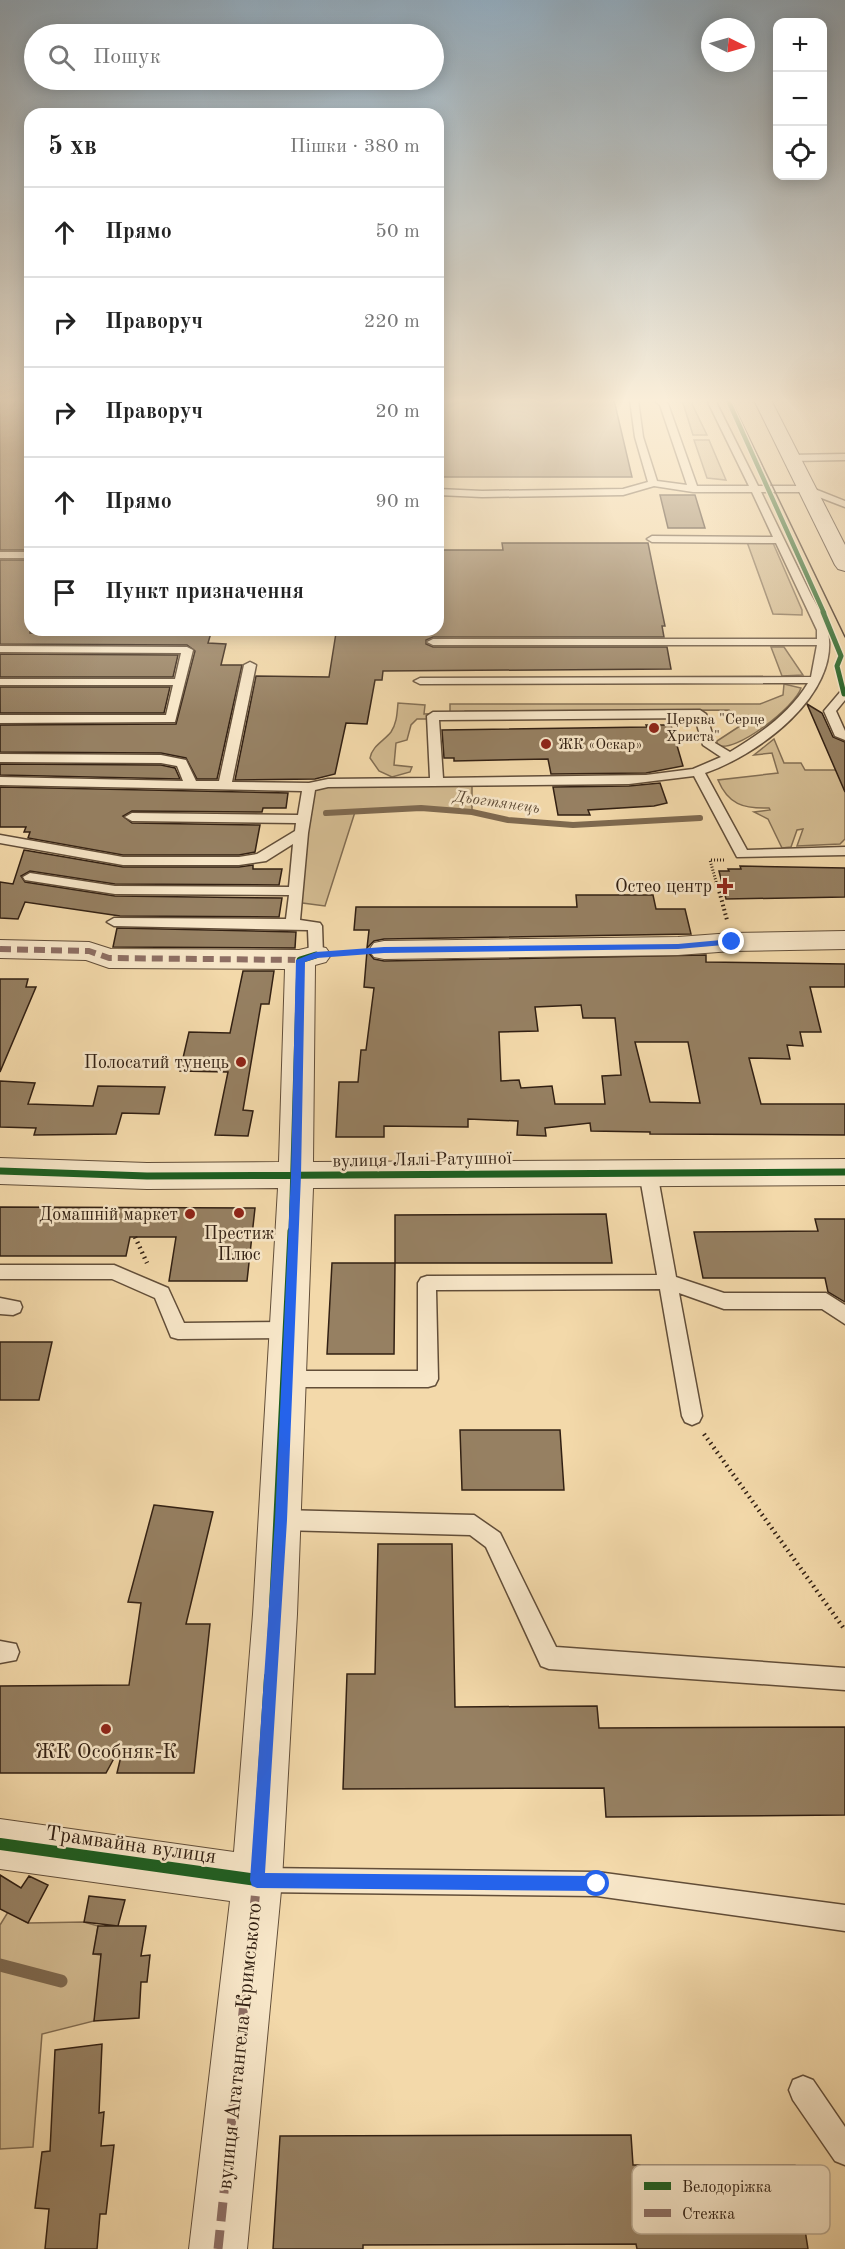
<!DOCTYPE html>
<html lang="uk">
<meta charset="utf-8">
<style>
:root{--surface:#fff;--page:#f2f2f2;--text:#222;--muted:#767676;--line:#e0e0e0}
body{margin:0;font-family:"Old Standard TT",serif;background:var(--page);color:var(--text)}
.controls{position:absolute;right:18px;top:18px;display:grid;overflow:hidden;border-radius:12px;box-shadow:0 3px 15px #0003}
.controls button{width:54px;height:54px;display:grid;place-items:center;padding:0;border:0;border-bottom:2px solid var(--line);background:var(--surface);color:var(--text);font:30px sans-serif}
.compass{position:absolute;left:701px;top:18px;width:54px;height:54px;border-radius:50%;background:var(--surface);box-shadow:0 3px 15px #0003;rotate:95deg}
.stop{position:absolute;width:18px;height:18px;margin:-14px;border:4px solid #2563eb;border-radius:50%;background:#fff}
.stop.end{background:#2563eb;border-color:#fff;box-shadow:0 2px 6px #0008}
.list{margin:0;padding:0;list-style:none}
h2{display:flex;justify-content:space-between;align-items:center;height:78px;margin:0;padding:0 24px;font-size:26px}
h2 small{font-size:20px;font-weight:400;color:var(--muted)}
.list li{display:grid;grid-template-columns:39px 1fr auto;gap:18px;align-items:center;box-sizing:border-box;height:90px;padding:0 24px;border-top:2px solid var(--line)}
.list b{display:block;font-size:22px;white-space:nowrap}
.list em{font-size:20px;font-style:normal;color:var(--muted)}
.icon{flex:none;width:33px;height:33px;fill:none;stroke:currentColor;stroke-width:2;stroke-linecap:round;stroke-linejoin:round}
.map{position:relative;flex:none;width:845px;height:2249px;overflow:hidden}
.search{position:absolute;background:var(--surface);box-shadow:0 3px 15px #0003;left:24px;top:24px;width:420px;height:66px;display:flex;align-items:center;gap:15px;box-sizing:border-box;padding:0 21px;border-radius:33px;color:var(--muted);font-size:22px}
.panel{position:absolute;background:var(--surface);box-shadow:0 3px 15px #0003;left:24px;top:108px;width:420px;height:528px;border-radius:18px}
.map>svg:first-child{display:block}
</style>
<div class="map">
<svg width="845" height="2249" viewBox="0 0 845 2249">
<rect width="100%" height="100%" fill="#f3d9aa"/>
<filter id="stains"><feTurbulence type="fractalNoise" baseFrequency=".00333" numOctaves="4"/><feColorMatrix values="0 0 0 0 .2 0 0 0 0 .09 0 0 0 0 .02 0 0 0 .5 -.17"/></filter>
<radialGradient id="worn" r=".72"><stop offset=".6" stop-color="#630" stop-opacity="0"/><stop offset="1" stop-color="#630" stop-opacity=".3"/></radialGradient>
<path fill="#d2ba90" stroke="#826d52" stroke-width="1.5" d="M682 400H690L707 435H693Z
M694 440H709L726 480 707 478Z
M747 542 773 543 802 610V615L773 614Z
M771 647H784L803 675 782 676Z
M784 684 801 688C796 706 734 755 717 745V741L743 724V721L729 710 465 711 456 719H417L411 725 407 740 396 743 394 765 412 767 410 772 392 777 379 771 370 758C372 746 384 741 391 732 397 723 397 713 398 703L425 705 424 714 450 713V704H760L783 695Z
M774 739 784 763H801L805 770H845V839L840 844 797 846 803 829 797 830 791 847 782 848 768 819 754 812 770 810 769 808C743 809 728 804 718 780L778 773 772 753 754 755Z
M472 782V812L421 808 355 812 325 906 295 902 309 787Z
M8 1912 28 1923 84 1922 98 1926 94 1954 110 1957 94 2021 42 2034 33 2147 0 2149V1925Z"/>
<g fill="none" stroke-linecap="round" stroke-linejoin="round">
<path stroke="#7e694f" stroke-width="6" d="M326 813 421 808 472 812 508 820 573 825 700 818"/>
<path stroke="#7e694f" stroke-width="13" d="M0 1965 61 1981"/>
</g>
<path fill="#968062" stroke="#322013" stroke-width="1.5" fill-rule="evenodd" d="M0 400H30V550H0Z
M438 400H614L632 477H438Z
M660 495H695L705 528H668Z
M502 543H648L665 626H662L664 637H433L426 640V644L433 647H667L671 669 383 671 382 680H375L367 724 346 723 335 774 315 779 235 780 256 676 329 677 336 633H341V630H438V550H503Z
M0 560H30V633H211L208 643 226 644 221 665H242L217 779H197L186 758 161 753 0 752V725L176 724 195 651 187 645 0 644Z
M0 654 178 655 173 677H0Z
M0 687H170L164 713H0Z
M807 704 822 713 833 737 845 742V792Z
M646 725H671L683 766 646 773 551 774 548 759 454 761V758H444L442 730 647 727Z
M0 764 161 765 175 768 180 779 0 775Z
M660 783 667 803 654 806 588 810 590 815H558L553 787 629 786Z
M0 787 288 793 286 808H263L262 812 132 811 123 816 132 823 260 825 255 852 239 855H123L28 838 30 832H24L26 827H0Z
M24 850 123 867H239L253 865V869H282L279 885 115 884 30 871 21 876 25 882 115 896 282 898 279 917 120 916 25 902 18 919 0 918V882L13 884Z
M740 866 845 868V897L726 899 719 871H729L728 869H741Z
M576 895H653L656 909H685L691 934 384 939 374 941 367 948 369 930H354L356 907H577Z
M117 928 296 932 295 948 113 947Z
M367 951 374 959 384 961 706 955V962L845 964V987H810L821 1032H800L803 1046 787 1045 790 1059 749 1058 761 1104H845V1135L650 1134V1132L591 1131 590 1123 545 1128 546 1136 517 1135 518 1121 468 1119V1127L384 1126V1137H336L339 1082H358L361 1050H366L374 988 364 987ZM581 1005 583 1018H615L621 1075 602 1076 605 1104H555L552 1086 521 1088 519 1080 501 1081 499 1032 538 1031 535 1007ZM635 1042H688L700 1103 650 1102Z
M243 971H274L269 1004H261L243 1110 253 1111 248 1136 215 1135 228 1072 180 1071 189 1032 230 1033Z
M0 979H28L26 987H36L0 1072Z
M0 1081 35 1083 28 1104 93 1106 98 1086 165 1087 159 1114 122 1113 116 1134 34 1135 36 1128 0 1127Z
M0 1207 255 1208 247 1281H169L176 1237H130L126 1256H0Z
M606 1214 612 1263H395V1215Z
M815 1219H845V1302L828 1292 825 1278H703L694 1232 818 1231Z
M332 1263H395L394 1354H327Z
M0 1342H52L39 1400H0Z
M460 1430H560L564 1490H462Z
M154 1505 213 1512 186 1624H210L194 1773H117L122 1752 118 1751 106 1773H0V1686L129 1685 141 1603 128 1602Z
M378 1544H452L455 1707 597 1706 599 1728 845 1727V1815L606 1817 604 1788 343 1789 347 1674H375Z
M0 1875 21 1888 29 1876 48 1885 28 1923 0 1909Z
M89 1896 125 1900 118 1926 84 1922Z
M98 1926H146L141 1956 150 1955 147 1982H141L139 2018 94 2021 101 1954H93Z
M102 2044 99 2113 104 2112 101 2146 114 2145 106 2214H100L97 2249H45L49 2209 35 2208 42 2152 50 2151 55 2050Z
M631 2135 633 2165H795L808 2249H637L636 2244 363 2245V2249H273L280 2136Z"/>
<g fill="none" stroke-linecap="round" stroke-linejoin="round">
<defs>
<path id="lane" d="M630 400H638L643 437 657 481 687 485 660 405 654 400H664L668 404 697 486H749L707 400H715L758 486H807L845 501V507L806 492H761C777 525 793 558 809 591 815 603 825 618 828 632 840 695 758 755 705 773L747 850 845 847V855L737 857 694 776 629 784 328 787 315 790 308 833 300 920 320 923 322 926 323 955 316 960 309 955 308 930 114 926 107 922 114 918 286 919 289 895 115 894 25 880 23 877 30 873 115 886 289 887 293 844 266 861 239 865H123L0 843V835L123 857H239L257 854 295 831 296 823 132 821 125 817 132 813 298 815 302 791 0 785V777L183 781 177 766 161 763 0 762V754L161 755 186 760 196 781H219L244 665 250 662 256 665 232 782 309 783 328 779 430 778 427 716 433 712 700 710 706 714 715 743 730 752C759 735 790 713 808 683L420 684 414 681 420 678 811 677 817 645H433L427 642 433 639H817V630L776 543 652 542 647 539 652 536 773 537 752 492H693L654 486 623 495 482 497 438 495V489L482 491 623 489 648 482 635 437ZM695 718 703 745 721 757 693 769 646 775 443 778 439 720Z
M845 454V460L791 461 786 458 791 455Z
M0 552H30V558H0Z
M0 646 187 647 193 650 175 722 0 723V715H166L173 685H0V679H175L181 653 0 652Z
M845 689V700L836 711 845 731V740L835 736 824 711 841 691Z
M648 1166 654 1167 657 1172 676 1277 724 1293H826L845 1305V1324L822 1309H724L679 1293 702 1416 699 1422 692 1425 685 1422 682 1416 660 1289 436 1290 438 1379 435 1385 428 1387H287L280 1385 277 1379 280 1373 287 1371H418V1283L421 1278 427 1276 657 1275 639 1172 642 1167Z
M0 1265H114L168 1288 184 1323 290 1322 297 1324 299 1330 297 1336 290 1338 178 1339 171 1337 155 1298 112 1279H0Z
M0 1298 20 1302 22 1307 20 1312 13 1315 0 1314Z
M281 1510 474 1515 500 1533 556 1647 845 1668V1690L549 1669 541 1666 486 1547 470 1535 281 1530 274 1527 271 1520 274 1513Z
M0 1641 16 1644 19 1652 16 1660 0 1663Z
M260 1868 597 1872 845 1905V1931L597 1896 260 1892 251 1889 248 1880 251 1871Z
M803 2076 813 2080 845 2127V2165L835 2161 793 2100 789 2090 793 2080Z"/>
<path id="street" d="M845 931V949L732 951 678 955 384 959 374 957 369 950 374 943 384 941 678 937 732 933Z
M0 940 89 942 111 949 299 950 316 946 326 948 331 955 326 962 315 965 313 1162 845 1159V1185L313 1188 297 1614 282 1880 247 2249H189L230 1901 0 1869V1819L234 1852 253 1614 278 1188 147 1189 0 1184V1158L147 1163 279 1162 285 969 109 968 86 960 0 958Z"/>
<path id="secondary" d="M754 400H771L845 545V571L838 569 835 565Z"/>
</defs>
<use href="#lane" stroke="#624e39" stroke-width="3"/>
<use href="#street" stroke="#624e39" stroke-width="2"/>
<use href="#secondary" stroke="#322013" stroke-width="2"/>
<path stroke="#322013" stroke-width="3" stroke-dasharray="1 2" stroke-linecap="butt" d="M717 885 710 860H724"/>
<path stroke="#322013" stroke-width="4" stroke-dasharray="1.5 3" stroke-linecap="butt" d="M717 883 727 920"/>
<path stroke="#322013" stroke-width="4.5" stroke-dasharray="1.5 4" stroke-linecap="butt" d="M135 1237 147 1263
M704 1434 845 1630"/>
<use href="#lane" fill="#f7e6c8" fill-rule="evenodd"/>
<use href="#street" fill="#f7e6c8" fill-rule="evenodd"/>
<use href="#secondary" fill="#f7e6c8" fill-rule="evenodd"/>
<path stroke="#322013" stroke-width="1.5" d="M731 400 845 637"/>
<path stroke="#8d6e63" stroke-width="6" stroke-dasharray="11 6" stroke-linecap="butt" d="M0 949 89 951 109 958 300 960"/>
<path stroke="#8d6e63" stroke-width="9" stroke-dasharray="19 9" stroke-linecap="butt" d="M218 2249 257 1880"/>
<defs>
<path id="cycleway-far4" d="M728 400 824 613"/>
<path id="cycleway-far3" d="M823 612 841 656 837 666 844 694"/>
<path id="cycleway-far2" d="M0 1171 147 1176 845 1172
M292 1233 300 960 316 955"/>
<path id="cycleway-far1" d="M270 1678 292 1231"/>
<path id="cycleway" d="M0 1844 257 1880 270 1677"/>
</defs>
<use href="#cycleway-far4" stroke="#f7e6c8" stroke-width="7"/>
<use href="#cycleway-far3" stroke="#f7e6c8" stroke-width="8"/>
<use href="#cycleway-far2" stroke="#f7e6c8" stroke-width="10"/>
<use href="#cycleway-far1" stroke="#f7e6c8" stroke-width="13"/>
<use href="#cycleway" stroke="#f7e6c8" stroke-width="16"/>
<use href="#cycleway-far4" stroke="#1b5e20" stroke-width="4.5"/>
<use href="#cycleway-far3" stroke="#1b5e20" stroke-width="5"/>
<use href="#cycleway-far2" stroke="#1b5e20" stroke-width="7"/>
<use href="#cycleway-far1" stroke="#1b5e20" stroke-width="9"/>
<use href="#cycleway" stroke="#1b5e20" stroke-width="12"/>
</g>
<linearGradient id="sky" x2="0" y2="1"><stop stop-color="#92aabb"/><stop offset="0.56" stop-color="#faeed9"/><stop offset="1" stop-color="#faeed9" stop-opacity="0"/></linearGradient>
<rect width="845" height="715" fill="url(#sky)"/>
<path fill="#2563eb" d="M732 939 735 940V944L678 949 384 953 317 958 305 962 301 1175 287 1520 265 1873 597 1876 602 1878 605 1884 602 1889 597 1891 257 1888 252 1886 250 1880 275 1520 291 1175 296 960 316 952 384 947 678 944Z"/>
<g fill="#8f2418" stroke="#f7e6c8" stroke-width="2">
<circle cx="654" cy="728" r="6"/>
<circle cx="546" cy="744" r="6"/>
<path d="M722 877h6v6h6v6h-6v6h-6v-6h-6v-6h6z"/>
<circle cx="241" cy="1062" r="6"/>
<circle cx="239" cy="1213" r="6"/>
<circle cx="190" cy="1214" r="6"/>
<circle cx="106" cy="1729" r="6"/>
</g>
<g text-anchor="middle" stroke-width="5" stroke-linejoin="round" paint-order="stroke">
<g font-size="15" fill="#322013" stroke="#f7e6c8" text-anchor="start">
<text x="666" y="724">Церква "Серце<tspan x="666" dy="17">Христа"</tspan></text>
<text x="558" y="749">ЖК «Оскар»</text>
</g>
<g font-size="16" font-style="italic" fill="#5e4b36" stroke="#f7e6c8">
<text transform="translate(497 801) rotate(8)" y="6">Дьогтянець</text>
</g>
<g font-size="18" fill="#322013" stroke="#f7e6c8" text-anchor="end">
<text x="712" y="892">Остео центр</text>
<text x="229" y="1068">Полосатий тунець</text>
<text x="178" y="1220">Домашній маркет</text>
<text x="239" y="1239" text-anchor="middle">Престиж<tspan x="239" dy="21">Плюс</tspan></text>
</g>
<g font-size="18" fill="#322013" stroke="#f7e6c8">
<text transform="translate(422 1159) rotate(-1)" y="6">вулиця Лялі Ратушної</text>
</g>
<g font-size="21" fill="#322013" stroke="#f7e6c8">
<text x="106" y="1758">ЖК Особняк-К</text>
</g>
<g font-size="21" fill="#322013" stroke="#f7e6c8">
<text transform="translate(131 1844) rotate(8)" y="7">Трамвайна вулиця</text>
<text transform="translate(239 2046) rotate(-84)" y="7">вулиця Агатангела Кримського</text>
</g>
</g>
<rect x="632" y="2165" width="198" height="69" rx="9" fill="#f7e6c8" stroke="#bcab92" stroke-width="1.5"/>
<rect x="644" y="2182" width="27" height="8" fill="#1b5e20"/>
<rect x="644" y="2209" width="27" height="8" fill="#8d6e63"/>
<g font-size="16" fill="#322013">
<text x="682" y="2192">Велодоріжка</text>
<text x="682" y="2219">Стежка</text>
</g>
<rect width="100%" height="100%" filter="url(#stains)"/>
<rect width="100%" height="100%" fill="url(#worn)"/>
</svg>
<div class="controls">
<button>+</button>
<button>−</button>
<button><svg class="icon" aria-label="locate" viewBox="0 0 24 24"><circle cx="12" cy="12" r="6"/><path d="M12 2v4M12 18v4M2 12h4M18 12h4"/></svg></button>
</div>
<svg class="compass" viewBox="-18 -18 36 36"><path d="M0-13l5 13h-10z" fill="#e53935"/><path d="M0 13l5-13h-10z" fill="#767676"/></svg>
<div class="stop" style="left:597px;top:1884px"></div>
<div class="stop end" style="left:732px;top:942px"></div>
<div class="search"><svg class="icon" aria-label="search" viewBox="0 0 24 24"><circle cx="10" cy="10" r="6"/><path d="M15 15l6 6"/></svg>Пошук</div>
<section class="panel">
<h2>5 хв<small>Пішки · 380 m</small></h2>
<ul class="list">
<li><svg class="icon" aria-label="ahead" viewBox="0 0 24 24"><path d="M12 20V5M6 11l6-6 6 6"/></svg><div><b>Прямо</b></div><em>50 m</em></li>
<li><svg class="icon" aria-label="right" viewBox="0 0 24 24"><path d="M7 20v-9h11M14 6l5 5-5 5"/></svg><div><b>Праворуч</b></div><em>220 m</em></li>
<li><svg class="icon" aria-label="right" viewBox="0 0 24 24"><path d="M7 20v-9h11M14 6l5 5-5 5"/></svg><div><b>Праворуч</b></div><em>20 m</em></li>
<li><svg class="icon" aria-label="ahead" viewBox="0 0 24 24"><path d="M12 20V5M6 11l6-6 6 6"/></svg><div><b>Прямо</b></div><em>90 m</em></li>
<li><svg class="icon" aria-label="arrive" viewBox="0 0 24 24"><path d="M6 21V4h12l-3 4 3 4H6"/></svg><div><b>Пункт призначення</b></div></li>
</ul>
</section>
</div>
